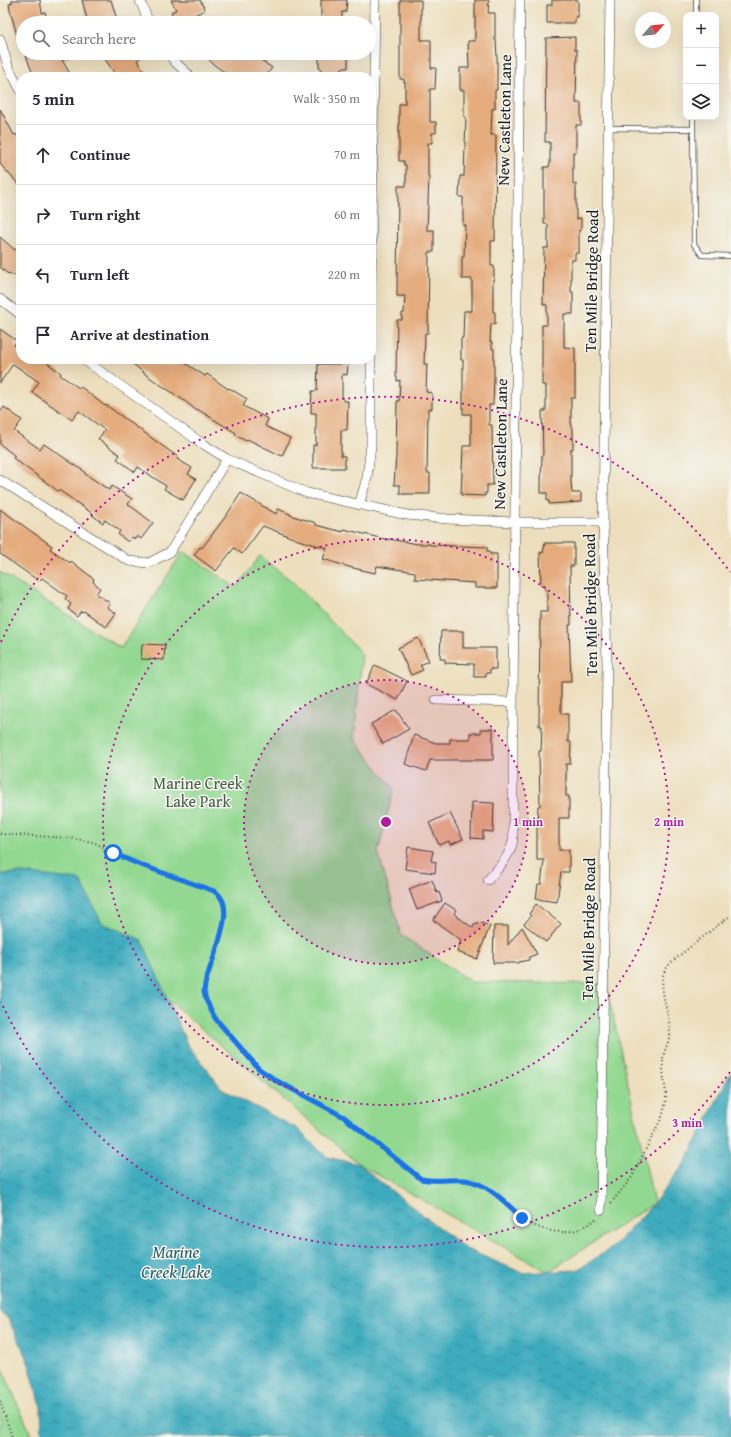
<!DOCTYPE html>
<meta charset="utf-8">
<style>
:root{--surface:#fff;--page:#f2f2f3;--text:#2b2b33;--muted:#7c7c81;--line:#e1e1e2}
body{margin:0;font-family:"Gentium Book Plus",serif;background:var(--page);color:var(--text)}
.controls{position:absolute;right:12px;top:12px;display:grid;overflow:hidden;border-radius:8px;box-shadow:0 4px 16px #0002}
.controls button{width:36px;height:36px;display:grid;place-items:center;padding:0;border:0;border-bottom:1px solid var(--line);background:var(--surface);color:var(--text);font:20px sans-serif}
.compass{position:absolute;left:635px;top:12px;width:36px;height:36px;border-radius:50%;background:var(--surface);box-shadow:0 4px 16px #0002;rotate:63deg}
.stop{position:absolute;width:12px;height:12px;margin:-9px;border:3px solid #1a73e8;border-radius:50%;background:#fff}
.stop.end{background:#1a73e8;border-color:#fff;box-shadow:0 1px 4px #0008}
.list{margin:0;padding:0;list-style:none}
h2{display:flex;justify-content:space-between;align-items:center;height:52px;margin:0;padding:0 16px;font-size:17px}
h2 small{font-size:13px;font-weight:400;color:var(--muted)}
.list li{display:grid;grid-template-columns:26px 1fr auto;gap:12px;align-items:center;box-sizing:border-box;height:60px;padding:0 16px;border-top:1px solid var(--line)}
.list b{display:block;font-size:15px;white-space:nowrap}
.list em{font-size:13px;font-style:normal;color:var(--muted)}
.icon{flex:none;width:22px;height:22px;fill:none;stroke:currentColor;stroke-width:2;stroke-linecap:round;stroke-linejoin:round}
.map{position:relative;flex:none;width:731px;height:1437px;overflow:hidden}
.search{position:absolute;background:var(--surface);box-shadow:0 4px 16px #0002;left:16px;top:16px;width:360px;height:44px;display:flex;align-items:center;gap:10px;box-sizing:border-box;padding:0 14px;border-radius:22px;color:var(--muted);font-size:15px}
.panel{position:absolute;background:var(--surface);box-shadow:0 4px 16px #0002;left:16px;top:72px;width:360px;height:292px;border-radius:16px}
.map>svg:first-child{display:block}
</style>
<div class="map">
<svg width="731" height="1437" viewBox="0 0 731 1437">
<defs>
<pattern id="water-ripples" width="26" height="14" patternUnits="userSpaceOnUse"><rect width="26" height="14" fill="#3eabbd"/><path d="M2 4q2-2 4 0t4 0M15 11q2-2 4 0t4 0" fill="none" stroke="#338a99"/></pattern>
</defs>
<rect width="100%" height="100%" fill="#f6f6f2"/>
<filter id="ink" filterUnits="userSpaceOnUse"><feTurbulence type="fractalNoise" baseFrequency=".025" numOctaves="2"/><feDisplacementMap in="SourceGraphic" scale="8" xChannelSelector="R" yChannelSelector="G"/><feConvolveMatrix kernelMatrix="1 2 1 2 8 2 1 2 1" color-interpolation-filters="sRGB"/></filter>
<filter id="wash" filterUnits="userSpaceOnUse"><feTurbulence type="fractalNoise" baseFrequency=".012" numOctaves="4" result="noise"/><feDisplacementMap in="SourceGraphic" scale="16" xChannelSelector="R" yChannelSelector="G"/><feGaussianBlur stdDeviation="0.9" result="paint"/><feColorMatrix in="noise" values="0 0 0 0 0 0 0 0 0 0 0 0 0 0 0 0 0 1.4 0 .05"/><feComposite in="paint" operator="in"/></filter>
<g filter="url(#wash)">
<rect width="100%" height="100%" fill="#eddfbd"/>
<path fill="#93d890" stroke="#587a56" d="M183 551 236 588 260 556 293 582 362 654 354 739 394 789 378 852 401 935 471 982 606 984 654 1203 548 1272 359 1164 167 999 85 911 0 885V572L121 648Z
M0 1363 32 1437H0Z"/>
<path fill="url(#water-ripples)" stroke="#2d646c" d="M23 873 80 880 102 923 142 940 187 1044 223 1090 296 1128 327 1157 359 1164 383 1184 466 1249 523 1273 577 1270 613 1247 654 1203 685 1163 731 1072V1437H42L41 1406 26 1355 8 1319 0 1311V874Z"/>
<g id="blocks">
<path fill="#e5ac7d" d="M12 0H40L42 13 45 12 48 23H23V46H20L10 10 9 4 12 3Z
M82 0H111L118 23H88Z
M171 0H200L205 10 177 23 171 12 176 10Z
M321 0H347L346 12H342V23H321Z
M400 0H421V40H431V68H436L435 89H430V122H436V133H432V143H428V176H429L427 230H434V252H429L428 333H425L424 364H427L426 392 432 393V409H428L427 473H430V494H400V485H394L396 455 397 401H399L400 380 397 381V377H396L397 320H402V313H404L405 296H397L398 186H406V165H404V161H399V104H405V82H404V79H400Z
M475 0H489L488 13H495V40H496L497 57V90H495V109H492L491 135H496L495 241H491V266H494V279H493V312H495V324H491L490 342H492V349H494V378L493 405H489V425H492L493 485H487V493H485V496L461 495 463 446H471V414H463V360H461V338H463L464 311H472V279H462V257H464L465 225H463V197H459L460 176H464L466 117H464V90H460V68H469L468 41H475Z
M552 0H578V17H575V23H547V5H552Z
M575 37V50H577L576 103H581V125H576V152H573V184H576V219L581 218V230H579V253H575V260H571V292H573V314H564V347L575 348V398H571V428H573V449H571V482L572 493H581V502L549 504V501H547V493H541V482L542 455H543L542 411H546V385H542V325H547V305L543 304 544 248H548V224H544V167H549L550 163V142H545L546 38Z
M25 53H77L62 60 72 77H34Z
M101 53H148L137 60 148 77H117Z
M203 53H251L272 68 265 77H231L213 64Z
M319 53H348V68H342V77H321V68H319Z
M0 109 14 135 16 134 21 143V187L0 164Z
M0 237 15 250 21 244V277L16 273 13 276 10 273 8 274 0 267Z
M0 329 17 341 14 345 19 349 18 351 21 354V359H42L61 373 60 375 79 388 81 387 105 406 106 405 117 413 178 457 177 459 192 468 188 474 196 479 183 500 164 489 166 486 138 467 135 472 117 459 120 455 98 439 105 430 79 411 72 420 32 392 39 382 13 364 0 383Z
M127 359H179L205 376 207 374 228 389 229 388 247 399 243 406 268 419 265 426 290 438 282 456 247 439 246 441 235 435 236 433 197 409 196 410 186 402 149 377Z
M318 364H348L347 375 342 374V397H343V401H348L347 430H341V456H345V468H313V445H316V413H311L312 391H317Z
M4 407 22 420 14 431 40 449 44 444 85 472 84 473 109 490 112 486 132 499 128 504 153 523 141 539 137 536 135 539 132 537 128 542 118 534 120 531 105 520 103 523 92 515 93 514 59 490 58 491 13 458 15 456 0 444V413Z
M241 493 276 514 278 509 290 514V515L316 523V525L343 532 344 529 388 540V539L418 544H430V545L487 547V551H490V554H497V588H475V583L415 579V572L377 566 375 573 349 567 323 559 327 548 298 540 263 526 242 554 234 548 216 571 194 555 200 547 202 548 226 516Z
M0 509 52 546 50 549 70 563 71 561 94 579 93 582 100 588 96 594 110 603 107 607 116 613 106 627 84 611 83 612 81 611 77 616 68 609 71 604 65 599 67 596 42 578 39 581 0 554Z
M545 543H574V566H570L571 625H569L571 682H561V714H568V742H571L570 764H566V796H569V818H559V850H569V872H561L557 902 536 899 538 884H541L544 860H537V829L538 806H540L539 751H541L542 726H539L540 612H547V590H545V585H541L540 552 543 553Z
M441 631H463V648H496V669H490V673H486V677H474V664L445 663V659H440Z
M418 638 429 661 420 665 423 670 411 675 398 648Z
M142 644 165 645 164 660 141 659Z
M375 665 407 681 398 700 366 684Z
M396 710 409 729 383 744 371 724Z
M481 729H493V760H430L426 771 405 764 414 735 436 743H450V739H470V733H481Z
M472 802 494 803 493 832 483 831V839L471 838Z
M450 813 463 839 450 845 449 841 439 845 429 823Z
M408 847 433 851 431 861 436 862 435 873 405 869Z
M432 880 437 893 439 892 442 901 417 910 409 889Z
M445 903 456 910 454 914 473 928 474 924 477 925 478 922 490 926 477 959 457 952 461 940 433 920Z
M536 904 561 924 546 942 524 924 531 916 529 914Z
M494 926H508V945L522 927 537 954 529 957V960L519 962V963H493Z"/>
</g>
</g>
<g filter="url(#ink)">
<use href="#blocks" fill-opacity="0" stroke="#3b3934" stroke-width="1"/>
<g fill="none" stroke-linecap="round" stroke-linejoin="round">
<defs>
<path id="service" d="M696 15V0
M693 117 694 244 702 255 731 256
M608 128 693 129"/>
<path id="minor" d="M140 0 149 23
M0 39 8 66 21 91
M168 53 175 62 191 77
M371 281 375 0
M0 299 21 315
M83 359 200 442 227 459 307 493 407 515 448 519 515 522H603
M0 480 129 561 149 563 170 552 227 459
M359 505 367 478 371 445V359
M436 700 513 702
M488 880C499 867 510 857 513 840V702L520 0
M601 1210 607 663 603 522 610 0"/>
</defs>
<use href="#service" stroke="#3b3934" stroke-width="6"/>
<use href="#minor" stroke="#3b3934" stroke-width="10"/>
<path stroke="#3b3934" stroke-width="2" stroke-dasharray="1 3" stroke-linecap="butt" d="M0 834 69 838 93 842 138 864 214 891C238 906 212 962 205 984L204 993 206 1000 215 1018 258 1068 277 1081 344 1117 359 1128 421 1179C438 1183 457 1177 473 1182 493 1190 505 1205 522 1218 544 1235 576 1238 597 1218
M611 1203 632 1177 662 1117C664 1111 665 1105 666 1099 666 1086 662 1074 663 1061 663 1051 670 1042 670 1031 670 1014 658 989 664 973 666 967 671 963 675 959L731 915
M0 1401 12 1437"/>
<use href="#service" stroke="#fff" stroke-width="4.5"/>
<use href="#minor" stroke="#fff" stroke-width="9"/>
</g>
</g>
<g fill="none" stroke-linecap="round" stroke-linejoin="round" filter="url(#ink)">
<path stroke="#1a73e8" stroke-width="5" d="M113 853 138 864 214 891C234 903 221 933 216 951 212 962 208 973 205 984L204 992 206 1000 215 1018 258 1068 277 1081 344 1117 421 1179C436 1182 450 1179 465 1180 488 1183 506 1203 522 1218"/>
</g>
<circle cx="386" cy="822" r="142" fill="#b5179e" fill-opacity=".12"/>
<g fill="none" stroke="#b5179e" stroke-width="2" stroke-dasharray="2 4">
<circle cx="386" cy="822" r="142"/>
<circle cx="386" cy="822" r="283"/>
<path d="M730 1072A425 425 0 0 1 1 1002M1 642A425 425 0 0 1 730 572"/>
</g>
<g text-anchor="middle" stroke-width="3" stroke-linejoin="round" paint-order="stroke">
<g font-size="16" fill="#1c1c1c" stroke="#f6f6f2">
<text transform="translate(504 120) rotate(-89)" y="6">New Castleton Lane</text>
<text transform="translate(591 281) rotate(-89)" y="6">Ten Mile Bridge Road</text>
<text transform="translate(500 444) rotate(-89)" y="6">New Castleton Lane</text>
<text transform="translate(590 605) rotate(-91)" y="6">Ten Mile Bridge Road</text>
<text transform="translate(588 929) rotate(-89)" y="6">Ten Mile Bridge Road</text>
</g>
<g font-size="16" fill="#465e45" stroke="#f6f6f2">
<text x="198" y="789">Marine Creek<tspan x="198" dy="18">Lake Park</tspan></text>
</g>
<g font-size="17" font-style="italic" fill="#2b5c64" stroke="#f6f6f2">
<text x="176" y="1258">Marine<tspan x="176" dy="20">Creek Lake</tspan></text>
</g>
</g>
<circle cx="386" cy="822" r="6" fill="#b5179e" stroke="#f6f6f2" stroke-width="2"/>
<g font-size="12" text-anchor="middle" font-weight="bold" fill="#b5179e" stroke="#f6f6f2" stroke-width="3" stroke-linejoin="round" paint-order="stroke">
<text x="528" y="826">1 min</text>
<text x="669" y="826">2 min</text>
<text x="687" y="1127">3 min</text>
</g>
</svg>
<div class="controls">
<button>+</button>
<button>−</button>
<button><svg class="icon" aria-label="layers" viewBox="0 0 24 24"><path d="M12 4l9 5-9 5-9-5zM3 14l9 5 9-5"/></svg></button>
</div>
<svg class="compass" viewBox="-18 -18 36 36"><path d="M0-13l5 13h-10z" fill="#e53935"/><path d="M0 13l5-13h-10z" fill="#7c7c81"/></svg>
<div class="stop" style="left:113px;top:853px"></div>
<div class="stop end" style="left:522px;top:1218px"></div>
<div class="search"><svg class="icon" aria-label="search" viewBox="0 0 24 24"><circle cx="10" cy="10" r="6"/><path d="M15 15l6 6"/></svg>Search here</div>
<section class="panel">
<h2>5 min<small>Walk · 350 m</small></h2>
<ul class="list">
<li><svg class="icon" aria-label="ahead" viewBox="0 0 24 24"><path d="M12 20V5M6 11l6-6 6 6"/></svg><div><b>Continue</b></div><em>70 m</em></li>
<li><svg class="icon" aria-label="right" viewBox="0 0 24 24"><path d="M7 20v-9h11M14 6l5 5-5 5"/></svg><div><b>Turn right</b></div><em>60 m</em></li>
<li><svg class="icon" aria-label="left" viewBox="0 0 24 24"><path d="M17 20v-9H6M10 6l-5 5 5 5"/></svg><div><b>Turn left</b></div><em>220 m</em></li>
<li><svg class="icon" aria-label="arrive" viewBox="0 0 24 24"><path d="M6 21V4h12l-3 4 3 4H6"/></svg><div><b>Arrive at destination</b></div></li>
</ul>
</section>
</div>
